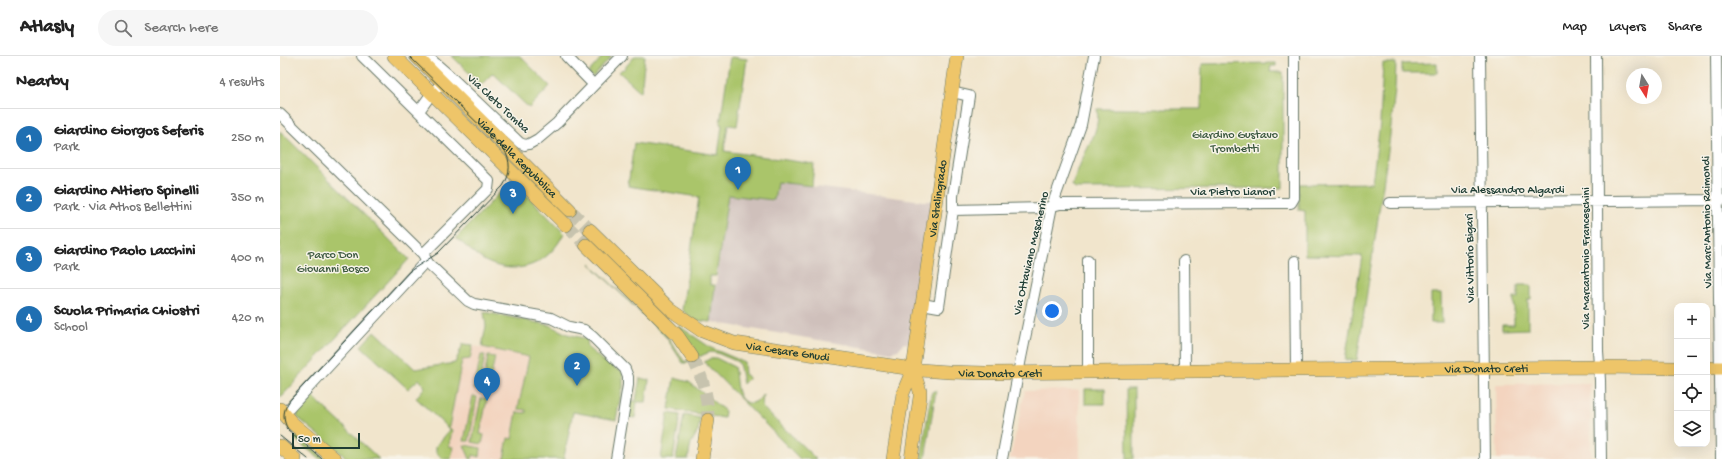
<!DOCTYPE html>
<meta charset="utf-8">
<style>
:root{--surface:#fff;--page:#f6f6f6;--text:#222;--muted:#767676;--line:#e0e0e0;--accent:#1f6fb2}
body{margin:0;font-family:"Gochi Hand",sans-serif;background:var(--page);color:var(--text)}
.controls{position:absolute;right:12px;bottom:12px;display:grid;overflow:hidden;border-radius:8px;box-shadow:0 4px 16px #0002}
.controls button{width:36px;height:36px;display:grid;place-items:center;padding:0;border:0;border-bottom:1px solid var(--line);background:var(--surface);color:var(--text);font:20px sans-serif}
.compass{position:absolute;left:1346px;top:12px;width:36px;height:36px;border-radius:50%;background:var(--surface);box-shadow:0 4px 16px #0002;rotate:169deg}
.scale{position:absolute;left:12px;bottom:10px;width:68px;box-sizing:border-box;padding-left:4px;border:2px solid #1f3d34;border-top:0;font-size:11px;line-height:14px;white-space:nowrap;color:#1f3d34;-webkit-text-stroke:3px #f7f3e8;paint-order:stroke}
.you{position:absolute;left:772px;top:255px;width:14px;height:14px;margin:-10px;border:3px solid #fff;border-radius:50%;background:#1a73e8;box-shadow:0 0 0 6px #1a73e833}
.badge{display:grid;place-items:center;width:26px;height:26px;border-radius:50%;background:var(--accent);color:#fff;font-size:13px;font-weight:700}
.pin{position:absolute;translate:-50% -33px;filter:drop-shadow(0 1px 2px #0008)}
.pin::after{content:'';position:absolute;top:21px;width:14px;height:12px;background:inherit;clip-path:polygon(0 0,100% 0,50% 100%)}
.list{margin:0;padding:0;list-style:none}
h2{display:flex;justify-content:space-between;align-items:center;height:52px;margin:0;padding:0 16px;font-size:17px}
h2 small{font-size:13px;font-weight:400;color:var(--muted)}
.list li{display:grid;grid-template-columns:26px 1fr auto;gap:12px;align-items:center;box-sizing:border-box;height:60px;padding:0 16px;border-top:1px solid var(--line)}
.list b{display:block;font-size:15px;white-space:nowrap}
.list p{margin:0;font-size:13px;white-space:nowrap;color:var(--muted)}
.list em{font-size:13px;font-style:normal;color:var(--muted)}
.icon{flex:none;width:22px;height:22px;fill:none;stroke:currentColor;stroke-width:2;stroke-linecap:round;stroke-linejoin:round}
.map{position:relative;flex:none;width:1442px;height:403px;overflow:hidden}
header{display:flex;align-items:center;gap:24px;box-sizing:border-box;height:56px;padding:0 20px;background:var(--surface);border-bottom:1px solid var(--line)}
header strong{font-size:19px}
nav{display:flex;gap:22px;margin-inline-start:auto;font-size:14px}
.search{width:280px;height:36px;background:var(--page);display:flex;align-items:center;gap:10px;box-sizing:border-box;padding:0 14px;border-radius:22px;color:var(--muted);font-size:15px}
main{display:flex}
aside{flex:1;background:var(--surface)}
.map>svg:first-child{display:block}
</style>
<header>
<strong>Atlasly</strong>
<div class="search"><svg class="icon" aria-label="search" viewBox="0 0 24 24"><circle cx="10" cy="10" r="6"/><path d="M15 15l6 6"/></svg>Search here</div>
<nav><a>Map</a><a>Layers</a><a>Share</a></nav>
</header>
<main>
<aside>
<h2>Nearby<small>4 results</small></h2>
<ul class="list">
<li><span class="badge">1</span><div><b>Giardino Giorgos Seferis</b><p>Park</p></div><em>250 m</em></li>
<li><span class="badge">2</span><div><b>Giardino Altiero Spinelli</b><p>Park · Via Athos Bellettini</p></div><em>350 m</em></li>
<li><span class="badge">3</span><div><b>Giardino Paolo Lacchini</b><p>Park</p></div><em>400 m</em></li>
<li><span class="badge">4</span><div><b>Scuola Primaria Chiostri</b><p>School</p></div><em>420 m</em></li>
</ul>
</aside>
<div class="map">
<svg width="1442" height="403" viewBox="0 0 1442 403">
<rect width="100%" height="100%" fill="#f7f3e8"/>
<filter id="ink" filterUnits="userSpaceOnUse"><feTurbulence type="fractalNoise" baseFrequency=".025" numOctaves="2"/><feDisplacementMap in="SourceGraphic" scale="8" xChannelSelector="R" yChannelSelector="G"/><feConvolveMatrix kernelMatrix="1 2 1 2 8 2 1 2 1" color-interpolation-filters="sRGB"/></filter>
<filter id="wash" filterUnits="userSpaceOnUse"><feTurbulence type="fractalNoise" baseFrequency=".012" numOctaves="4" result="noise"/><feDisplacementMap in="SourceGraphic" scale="16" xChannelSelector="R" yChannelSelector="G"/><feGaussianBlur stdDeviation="0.9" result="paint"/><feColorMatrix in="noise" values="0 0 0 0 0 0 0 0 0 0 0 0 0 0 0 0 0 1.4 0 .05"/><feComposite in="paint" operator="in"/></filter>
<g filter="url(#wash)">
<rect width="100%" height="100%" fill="#f1e5cc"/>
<path fill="#f3d4bf" d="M183 288 256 302 237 403H169L167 388 170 374 165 368Z
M1310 327 1311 403H1217L1216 328Z
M799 334 800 403H730L745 335Z"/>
<path fill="#cfc0bb" d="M497 126 643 145H656L636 289 624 287 618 294 611 296 431 266 448 138 494 144Z"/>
<path fill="#aac56b" stroke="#648150" d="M172 0H240L270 30 249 52 213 17 201 29Z
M323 0H332L313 21 308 17Z
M355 0H365L361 36 339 16 342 13 343 14Z
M450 1 467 3 457 70 448 69 444 95 534 108 532 130 497 126 494 144 448 139 436 220H430V229H435L431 266 413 264 402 254 419 141 348 130 354 87 438 99 442 69 440 68Z
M996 7V10H991L990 16H1003V132L795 133 792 129C795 122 798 114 801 106 808 90 821 72 817 53H921L922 8Z
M1103 7H1116L1115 33 1109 88 1077 304H1065L1082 200 1025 199V155L1019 154V128L1092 127 1100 67Z
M1157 7V17H1122V8Z
M0 75 129 203 2 340H0Z
M232 124 284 177C269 209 237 221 205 205 195 199 185 189 176 182Z
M310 208 386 279 405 306 418 299 398 271 399 270 431 292 464 306 465 319 469 322 463 328 460 311 458 306 437 297 431 296 425 298 406 307H403L386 281Z
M1238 229H1251V243H1248V273L1222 274V269H1234V242H1238Z
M1151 238H1161L1162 267H1151Z
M204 256 269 269 287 278 307 283 308 292 324 306 326 303 337 314 339 313 343 317V333H342L336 364 293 356 284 401 286 403H224L228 382 232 383 237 356 246 357V354L238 353 249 301 202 291 206 270Z
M95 275 135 313 175 307 183 288 193 289 190 303 182 304 169 371 172 374 169 390 173 391 171 403H163L156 396V390L170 374 136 342 145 331 139 323 128 333 81 290Z
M201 299H205L199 333H194Z
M208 300 215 301 208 335 202 334Z
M431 302H436L454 311C457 322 454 343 468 347 475 348 480 343 483 338L482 351 536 403H520L424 306Z
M360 322 369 324 366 346H357L355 362 347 361 350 345H356Z
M394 322 409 326 445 355 444 362 389 353Z
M805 333H825V348H805Z
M846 333H854V403H847Z
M656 334 645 403H641L651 339 652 336Z
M32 340 99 403H68L17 361 18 355Z
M193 340 197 341 189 385H184Z
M201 342 207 343 200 378 204 379 202 388 192 386Z
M388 357 400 359 393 403H381Z
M404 359 420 362 418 375 411 387 408 403H396Z
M17 380 45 403H40L15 383Z
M184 389 201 392 200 401 193 399 192 403H190Z"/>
</g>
<g filter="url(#ink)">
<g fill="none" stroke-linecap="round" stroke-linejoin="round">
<path stroke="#c7c3ae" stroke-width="13" stroke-dasharray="13 6" stroke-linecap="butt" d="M290 154 310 174
M286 169 306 189
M412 301C423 322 428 340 428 364"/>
<defs>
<path id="minor" d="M82 0 209 125 208 133 143 198
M147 0 170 20 240 87 245 89 249 88 258 83 277 67 342 0
M286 0 314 29
M1200 0 1205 403
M1316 0 1318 295 1320 324 1321 403
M1436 0 1441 403
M139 55 152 37 168 22
M0 58 143 198 148 207 188 245 194 248 271 262 289 271 304 274 313 281 345 313 348 321V329L336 403
M1110 147 1442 144
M673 154 765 152 780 148 1011 147 1014 142V0
M808 204V316
M904 205 905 315
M1015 205 1016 314
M642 248 659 251 673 154V140L689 40 672 36
M4 358 146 205
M722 403 741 302 772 150 801 69 814 0"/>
<g id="major">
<path d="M114 0 286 169"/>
<path id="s1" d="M136 0 290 154"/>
<path id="s2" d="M310 174 391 254 422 275 454 287 640 314 669 316 705 317 1320 311 1397 312"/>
<path d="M306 189 397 279 412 301"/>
<path d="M1427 312H1442"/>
<path d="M0 353 11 366 55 403"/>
<path d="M0 390 15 403"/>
<path d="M422 403 428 364"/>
<path id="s3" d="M613 403 623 337 633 313 677 0"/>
<path d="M631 403 640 341V335L633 313"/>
</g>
</defs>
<use href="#minor" stroke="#687869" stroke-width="12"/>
<use href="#major" stroke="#687869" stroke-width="14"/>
<use href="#minor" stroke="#fff" stroke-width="10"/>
<use href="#major" stroke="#eec569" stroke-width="13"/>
<path stroke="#1f3d34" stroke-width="1" d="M6 372 42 403
M9 375C2 364 2 354 11 343L130 215 158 197 223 130C231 118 231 105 224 93L129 0
M0 380 28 403"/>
</g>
</g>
<g text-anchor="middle" stroke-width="3" stroke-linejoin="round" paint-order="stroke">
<g font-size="12" fill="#1f3d34" stroke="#f7f3e8">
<text transform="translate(219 47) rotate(43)" y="4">Via Cleto Tomba</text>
<text dy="4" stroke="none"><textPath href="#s1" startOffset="143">Viale della Repubblica</textPath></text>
<text x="1228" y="137">Via Alessandro Algardi</text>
<text x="953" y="139">Via Pietro Lianori</text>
<text dy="4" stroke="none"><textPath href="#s3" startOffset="265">Via Stalingrado</textPath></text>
<text transform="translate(1426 166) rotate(-91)" y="4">Via Marc'Antonio Raimondi</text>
<text transform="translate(750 197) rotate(-77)" y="4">Via Ottaviano Mascherino</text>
<text transform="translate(1189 202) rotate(-91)" y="4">Via Vittorio Bigari</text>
<text transform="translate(1305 202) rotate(-90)" y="4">Via Marcantonio Franceschini</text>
<text dy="4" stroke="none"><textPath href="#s2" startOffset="240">Via Cesare Gnudi</textPath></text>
<text dy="4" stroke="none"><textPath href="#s2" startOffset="940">Via Donato Creti</textPath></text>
<text dy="4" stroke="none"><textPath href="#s2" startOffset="454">Via Donato Creti</textPath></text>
</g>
<g font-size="12" fill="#3b583f" stroke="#f7f3e8">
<text x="955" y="82">Giardino Gustavo<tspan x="955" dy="14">Trombetti</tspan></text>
<text x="53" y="202">Parco Don<tspan x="53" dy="14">Giovanni Bosco</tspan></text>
</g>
</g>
</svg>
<div class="controls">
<button>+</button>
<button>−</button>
<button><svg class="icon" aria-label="locate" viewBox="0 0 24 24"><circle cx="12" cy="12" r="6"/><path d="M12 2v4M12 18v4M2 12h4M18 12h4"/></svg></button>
<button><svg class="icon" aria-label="layers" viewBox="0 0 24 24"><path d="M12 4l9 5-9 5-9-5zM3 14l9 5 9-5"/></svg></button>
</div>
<svg class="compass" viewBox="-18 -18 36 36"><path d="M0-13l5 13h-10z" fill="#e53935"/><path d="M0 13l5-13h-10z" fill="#767676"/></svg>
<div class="scale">50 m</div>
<div class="you"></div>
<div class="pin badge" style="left:458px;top:134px">1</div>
<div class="pin badge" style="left:297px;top:330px">2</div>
<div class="pin badge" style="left:233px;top:158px">3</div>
<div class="pin badge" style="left:207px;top:345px">4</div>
</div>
</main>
